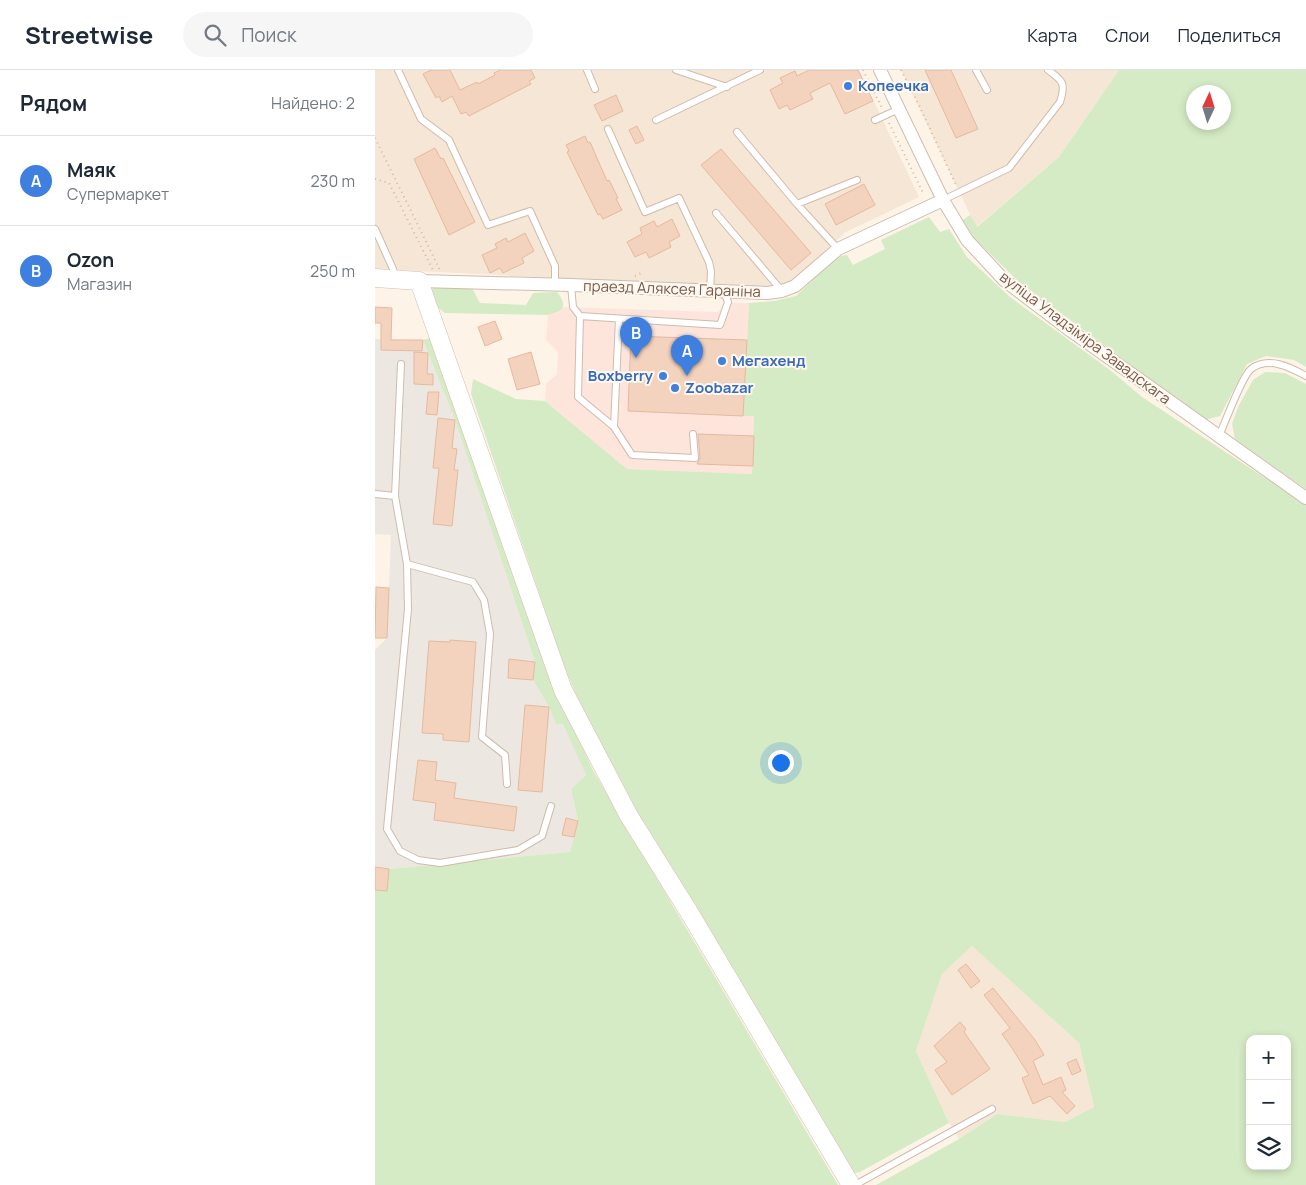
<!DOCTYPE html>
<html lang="ru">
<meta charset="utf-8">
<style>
:root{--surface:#fff;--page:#f6f6f7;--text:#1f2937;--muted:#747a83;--line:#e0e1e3;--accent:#e86d4b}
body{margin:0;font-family:Manrope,sans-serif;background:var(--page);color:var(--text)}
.controls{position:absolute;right:15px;bottom:15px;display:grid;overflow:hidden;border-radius:10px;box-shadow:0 2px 8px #0003}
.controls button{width:45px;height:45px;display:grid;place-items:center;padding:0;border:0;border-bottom:1px solid var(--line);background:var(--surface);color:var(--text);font:25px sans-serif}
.compass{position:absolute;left:811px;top:15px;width:45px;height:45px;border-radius:50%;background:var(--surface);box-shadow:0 2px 8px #0003;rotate:4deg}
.you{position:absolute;left:405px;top:692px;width:18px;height:18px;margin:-12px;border:4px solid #fff;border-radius:50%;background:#1a73e8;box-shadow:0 0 0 8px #1a73e833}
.badge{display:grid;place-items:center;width:32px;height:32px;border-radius:50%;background:var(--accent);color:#fff;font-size:16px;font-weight:700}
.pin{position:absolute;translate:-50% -41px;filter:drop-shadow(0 1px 2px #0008)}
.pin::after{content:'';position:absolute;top:26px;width:18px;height:15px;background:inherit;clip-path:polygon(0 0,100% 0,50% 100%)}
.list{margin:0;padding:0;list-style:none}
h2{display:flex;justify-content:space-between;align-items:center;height:65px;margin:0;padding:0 20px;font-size:21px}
h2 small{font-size:16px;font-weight:400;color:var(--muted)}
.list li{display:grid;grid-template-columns:32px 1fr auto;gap:15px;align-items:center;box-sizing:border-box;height:90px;padding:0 20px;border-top:1px solid var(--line)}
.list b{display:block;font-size:19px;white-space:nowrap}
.list p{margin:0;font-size:16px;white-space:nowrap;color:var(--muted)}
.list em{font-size:16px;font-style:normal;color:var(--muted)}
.icon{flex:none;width:28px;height:28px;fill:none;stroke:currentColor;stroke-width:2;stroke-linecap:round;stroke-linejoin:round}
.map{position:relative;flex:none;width:931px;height:1115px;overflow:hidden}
header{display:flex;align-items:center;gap:30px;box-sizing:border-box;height:70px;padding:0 25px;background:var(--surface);border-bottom:1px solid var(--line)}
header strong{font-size:24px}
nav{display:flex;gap:28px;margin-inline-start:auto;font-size:18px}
.search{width:350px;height:45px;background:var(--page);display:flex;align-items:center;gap:12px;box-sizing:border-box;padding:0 18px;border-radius:28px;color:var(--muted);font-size:19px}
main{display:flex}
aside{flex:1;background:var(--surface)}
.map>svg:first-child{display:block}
</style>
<header>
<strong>Streetwise</strong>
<div class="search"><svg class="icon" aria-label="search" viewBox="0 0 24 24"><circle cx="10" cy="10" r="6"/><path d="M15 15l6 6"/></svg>Поиск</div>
<nav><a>Карта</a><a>Слои</a><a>Поделиться</a></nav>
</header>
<main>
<aside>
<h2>Рядом<small>Найдено: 2</small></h2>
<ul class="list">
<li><span class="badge" style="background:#3f7fe0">A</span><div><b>Маяк</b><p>Супермаркет</p></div><em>230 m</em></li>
<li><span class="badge" style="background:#3f7fe0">B</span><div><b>Ozon</b><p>Магазин</p></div><em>250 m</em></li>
</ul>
</aside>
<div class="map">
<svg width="931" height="1115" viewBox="0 0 931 1115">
<rect width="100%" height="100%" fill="#fdf4e7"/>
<path fill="#f5e6d5" d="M0 0H484L544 127 471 162 414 213 392 218 0 199Z
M526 0H744L684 87 601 157Z
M597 876 704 973 719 1037 690 1052 622 1044 584 1069 574 1053 541 981 567 904Z"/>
<path fill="#fde5db" d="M350 233H374L368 346H379L377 404 252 399 170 331 171 314 182 304 183 282 171 270 173 245 183 243 188 237 343 242 348 238Z"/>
<path fill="#ede7e1" d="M0 269 48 270 80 350 160 592 158 610 174 637 181 653H188L211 705 196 719 203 751 195 782 14 799 0 820V580L12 568 16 465 0 464Z"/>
<path fill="#d5ebc5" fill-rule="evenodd" d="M744 0H931V297L919 290 891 286 872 294 845 346 830 350 644 212 599 168 588 150 595 145 602 157 684 87ZM818 22H848V52H818Z
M554 147 565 162 574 159 592 187 635 227 735 300 767 327 931 435V1115H501L584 1069 622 1044 690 1052 719 1037 704 973 597 876 567 904 541 981 574 1053 485 1102 475 1104 280 774 217 661 190 599 96 324 98 309 141 329 170 331 252 399 377 404 379 346H368L374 233 399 231 421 226 461 187 472 185 478 195 510 179 506 170ZM875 969H912V1096H875Z
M59 217 97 218 105 233 151 235 158 223 182 222C193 235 189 242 173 245L70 243 58 234 55 222Z
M55 268 187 634 219 702 463 1115H0V820L12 821 14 799 195 782 203 751 196 719 211 705 188 654H181L174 637 158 610 160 592 80 350 48 270Z
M890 302 910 303 931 314V419L860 369 857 354 863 337 878 310Z"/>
<path fill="#f3d3be" stroke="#e6b99e" d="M56 0H75L85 20 102 12 103 14 120 5 119 3 125 0H156L160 8 154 11 156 14 94 46 91 42 86 44 77 26 67 32 64 26 61 28 48 4Z
M434 0H483L498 31 470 44 455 13 435 23 438 29 415 40 412 35 404 39 395 20 408 13 405 8 420 1 422 6Z
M550 0H576L603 59 581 68Z
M241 25 248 41 227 51 219 35Z
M262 56 269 70 261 74 254 60Z
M210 66 213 73 215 72 232 111 234 110 243 128 241 129 247 140 228 149 225 144 223 145 192 82 194 81 191 75Z
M60 78 66 89 68 88 100 152 74 165 39 89Z
M346 79 436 183 416 200 326 95Z
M489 114 500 135 461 155 450 134Z
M297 149 305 166 294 172 296 177 274 188 271 182 260 187 252 172 267 164 265 158 279 151 282 157Z
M150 163 159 181 147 188 149 193 128 203 125 198 115 203 107 185 122 178 120 174 131 168 133 172Z
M0 237 17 238 16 270H48L47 281 6 280V253H0Z
M120 251 127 269 110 276 103 257Z
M256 266 372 270 368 346 253 341Z
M39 282 53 283 52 304H58V315L39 314Z
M156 282 165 314 142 320 133 289Z
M53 322H64L62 345 51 344Z
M63 348 80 350 77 378 82 379 79 400H83L77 456 58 454 64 398H58Z
M323 364 379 366 378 396 322 394 325 388Z
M1 517 14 518 12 568H0Z
M75 570 101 572 94 672 68 670V664L47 663 54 571 75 572Z
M134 589 160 592 158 610 133 608Z
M150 635 174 637 167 722 143 720Z
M43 690 62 692 60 710 81 713 79 728 142 737 139 761 59 750 61 733 38 730Z
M191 748 203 751 199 767 187 765Z
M0 797 14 799 12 821 0 820Z
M591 894 605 911 596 918 583 900Z
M618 918 660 970 669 985 658 991 668 1015 686 1007 691 1020 687 1022 700 1036 692 1044 675 1026 658 1034 647 1008 654 1005 637 978 627 964 635 958 609 925Z
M585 952 591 959 589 962 615 999 577 1025 560 1000 572 992 559 976Z
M701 989 706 1001 697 1005 692 993Z"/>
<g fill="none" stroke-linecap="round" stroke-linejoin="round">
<defs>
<path id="lane" d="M23 0 46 49 74 70 113 155 155 141 180 196V215
M212 0 220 19
M301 0 352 17
M601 0 612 20
M281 50 385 0
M500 50 524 39
M233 59 270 142 304 128 334 192 336 201 335 221
M362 62 422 134 463 179
M568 130 634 98 685 32C691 13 688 11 673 0
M422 134 482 110
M341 143 407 221
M0 159 18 199 20 208
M196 215 198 237 205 246 203 327 239 357 257 385 320 388 318 364
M205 246 345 255 353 232 349 222
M239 357 244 249
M844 366C850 353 867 306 876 299 893 286 915 297 931 306
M0 424 20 426 32 494 33 539 12 759 25 781 43 790 65 793 143 780 167 766 176 736
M20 426 26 294
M32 494 98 512 109 530 115 564 107 667 130 685 132 714
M480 1115 617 1039"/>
<path id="street" d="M505 0 568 130 592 170 629 210 692 258 931 428
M44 211 196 215 392 223 407 221 420 216 463 179 568 130"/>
<path id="secondary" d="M0 208 44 211 188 620 254 746 314 842 476 1115"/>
</defs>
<use href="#lane" stroke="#cfbcad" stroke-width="8"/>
<use href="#street" stroke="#cfbcad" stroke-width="14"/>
<use href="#secondary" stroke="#d5bead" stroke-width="19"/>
<path stroke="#d8b6a1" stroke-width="2" stroke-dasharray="1 4" stroke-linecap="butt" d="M488 0 507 38
M526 0 544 35 581 115
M514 53 549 125
M0 68 65 200
M0 109 14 113 58 200
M260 206 268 202"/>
<use href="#lane" stroke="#fff" stroke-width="6"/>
<use href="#street" stroke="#fff" stroke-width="12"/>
<use href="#secondary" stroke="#fff" stroke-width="18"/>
</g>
<g fill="#3f7fe0" stroke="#fff8ee" stroke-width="2">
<circle cx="473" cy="16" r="5"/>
<circle cx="347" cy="291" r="5"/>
<circle cx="288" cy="306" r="5"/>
<circle cx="300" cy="318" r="5"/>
</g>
<g text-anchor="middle" stroke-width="4" stroke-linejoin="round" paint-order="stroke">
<g font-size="15" font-weight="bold" fill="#366cbe" stroke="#fff8ee" text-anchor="start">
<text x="483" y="21">Копеечка</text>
<text x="357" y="296">Мегахенд</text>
<text x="278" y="311" text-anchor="end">Boxberry</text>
<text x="310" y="323">Zoobazar</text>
</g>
<g font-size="15" fill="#785a4b" stroke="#fff8ee">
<text transform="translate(297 219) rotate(2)" y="5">праезд Аляксея Гараніна</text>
<text transform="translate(710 268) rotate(37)" y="5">вуліца Уладзіміра Завадскага</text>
</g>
</g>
</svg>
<div class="controls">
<button>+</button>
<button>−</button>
<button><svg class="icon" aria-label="layers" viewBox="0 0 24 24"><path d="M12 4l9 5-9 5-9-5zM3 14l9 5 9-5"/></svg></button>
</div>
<svg class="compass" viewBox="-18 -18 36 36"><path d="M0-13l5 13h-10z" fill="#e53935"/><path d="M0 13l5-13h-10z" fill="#747a83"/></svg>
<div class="you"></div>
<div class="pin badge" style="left:312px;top:306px;background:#3f7fe0">A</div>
<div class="pin badge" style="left:261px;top:288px;background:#3f7fe0">B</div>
</div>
</main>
